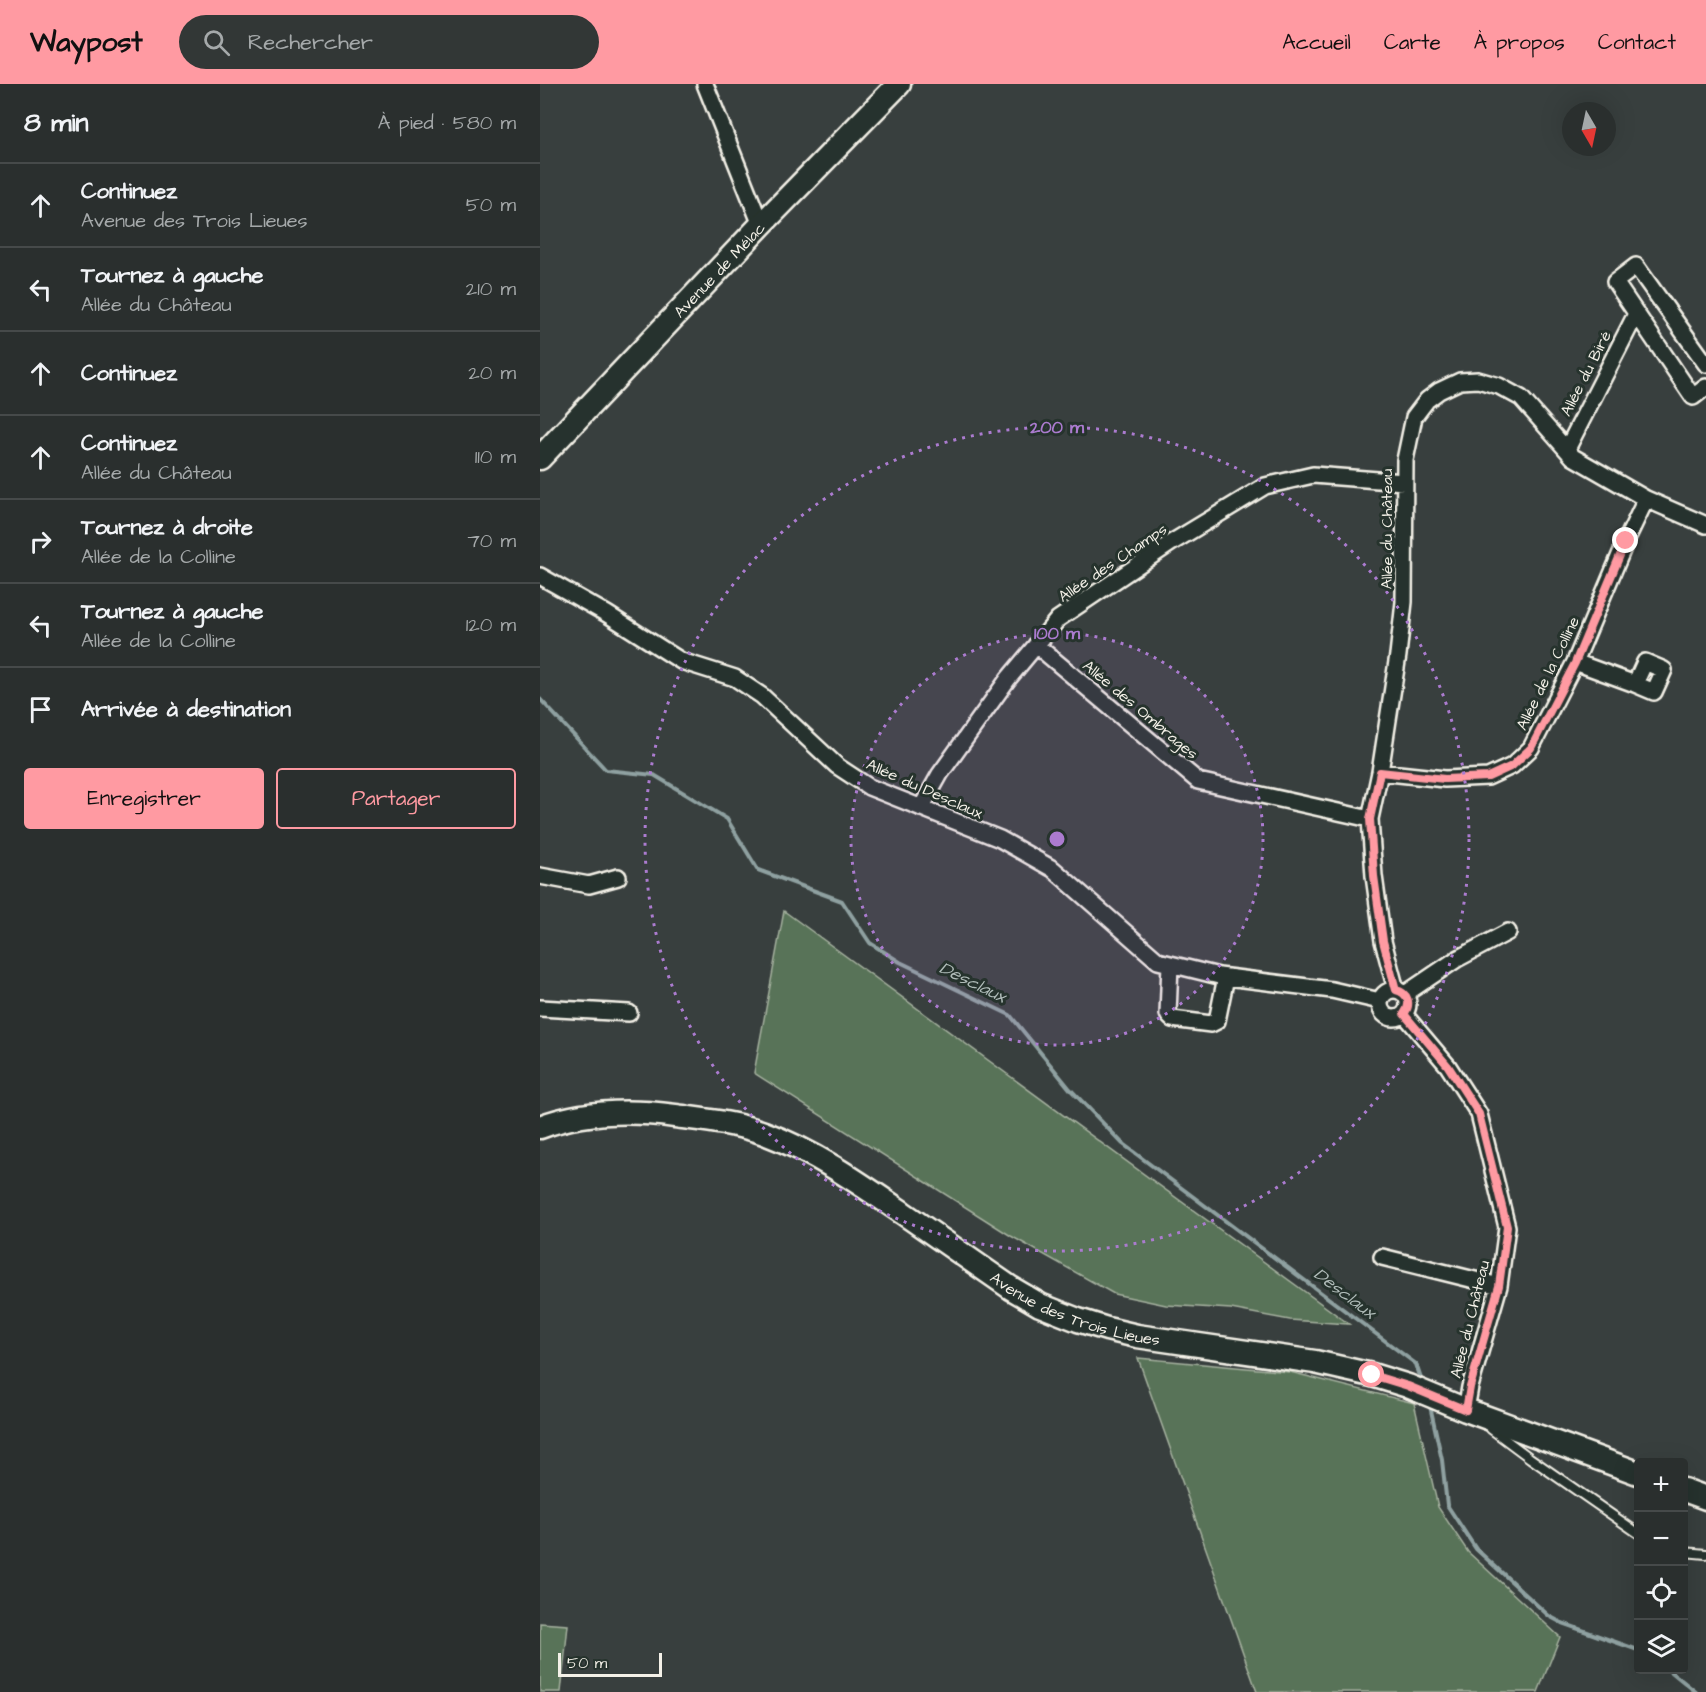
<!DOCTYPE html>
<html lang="fr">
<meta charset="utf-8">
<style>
:root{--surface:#2a2f2e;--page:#323736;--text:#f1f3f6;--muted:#a5a9aa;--line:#464a4a;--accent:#ff9aa2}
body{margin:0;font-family:"Architects Daughter",sans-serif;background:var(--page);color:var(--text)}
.controls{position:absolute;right:18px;bottom:18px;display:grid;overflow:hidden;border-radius:6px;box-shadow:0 6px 24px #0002}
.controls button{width:54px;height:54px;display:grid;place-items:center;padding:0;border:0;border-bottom:2px solid var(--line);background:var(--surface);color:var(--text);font:30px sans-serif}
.compass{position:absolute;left:1022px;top:18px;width:54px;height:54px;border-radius:50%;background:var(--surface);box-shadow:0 6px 24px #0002;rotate:171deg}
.scale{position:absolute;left:18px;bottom:15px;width:104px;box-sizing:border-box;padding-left:6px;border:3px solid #f4f1e8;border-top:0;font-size:16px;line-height:21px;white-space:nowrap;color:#f4f1e8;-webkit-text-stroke:4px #26332d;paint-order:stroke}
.stop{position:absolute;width:18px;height:18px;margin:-14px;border:4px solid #ff9aa2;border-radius:50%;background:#fff}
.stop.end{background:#ff9aa2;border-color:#fff;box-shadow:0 2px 6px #0008}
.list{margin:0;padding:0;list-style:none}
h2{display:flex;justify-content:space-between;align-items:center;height:78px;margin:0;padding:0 24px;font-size:26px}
h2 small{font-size:20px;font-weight:400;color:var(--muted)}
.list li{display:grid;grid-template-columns:39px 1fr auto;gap:18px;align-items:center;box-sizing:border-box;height:84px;padding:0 24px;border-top:2px solid var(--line)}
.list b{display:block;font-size:22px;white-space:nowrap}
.list p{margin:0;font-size:20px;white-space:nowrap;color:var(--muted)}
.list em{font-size:20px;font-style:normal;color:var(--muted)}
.actions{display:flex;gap:12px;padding:18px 24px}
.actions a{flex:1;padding:14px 0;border:2px solid var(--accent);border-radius:6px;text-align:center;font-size:21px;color:var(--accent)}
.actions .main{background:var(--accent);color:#111}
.icon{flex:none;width:33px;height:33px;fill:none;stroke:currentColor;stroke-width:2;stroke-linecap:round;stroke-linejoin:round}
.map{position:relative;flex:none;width:1166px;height:1608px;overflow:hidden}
header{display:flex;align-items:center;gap:36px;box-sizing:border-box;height:84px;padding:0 30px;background:var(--accent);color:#111}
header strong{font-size:28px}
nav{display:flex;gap:33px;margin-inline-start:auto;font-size:21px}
.search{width:420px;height:54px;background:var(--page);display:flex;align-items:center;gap:15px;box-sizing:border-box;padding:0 21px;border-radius:33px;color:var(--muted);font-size:22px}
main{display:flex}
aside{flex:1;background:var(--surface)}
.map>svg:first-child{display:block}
</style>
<header>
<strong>Waypost</strong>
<div class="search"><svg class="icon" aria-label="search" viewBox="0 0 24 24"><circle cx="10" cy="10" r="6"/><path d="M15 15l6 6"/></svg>Rechercher</div>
<nav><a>Accueil</a><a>Carte</a><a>À propos</a><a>Contact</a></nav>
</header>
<main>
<aside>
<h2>8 min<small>À pied · 580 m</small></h2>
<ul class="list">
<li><svg class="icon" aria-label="ahead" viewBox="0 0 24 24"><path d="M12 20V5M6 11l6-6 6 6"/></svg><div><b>Continuez</b><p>Avenue des Trois Lieues</p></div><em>50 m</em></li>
<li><svg class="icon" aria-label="left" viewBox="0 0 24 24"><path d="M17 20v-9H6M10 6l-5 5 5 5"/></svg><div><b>Tournez à gauche</b><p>Allée du Château</p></div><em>210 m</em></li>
<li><svg class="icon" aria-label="ahead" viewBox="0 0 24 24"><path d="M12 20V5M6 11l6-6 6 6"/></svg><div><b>Continuez</b></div><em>20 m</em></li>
<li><svg class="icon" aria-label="ahead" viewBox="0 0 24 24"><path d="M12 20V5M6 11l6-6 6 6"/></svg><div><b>Continuez</b><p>Allée du Château</p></div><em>110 m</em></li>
<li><svg class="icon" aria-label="right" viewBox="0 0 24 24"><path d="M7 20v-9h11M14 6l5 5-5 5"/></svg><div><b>Tournez à droite</b><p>Allée de la Colline</p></div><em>70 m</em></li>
<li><svg class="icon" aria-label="left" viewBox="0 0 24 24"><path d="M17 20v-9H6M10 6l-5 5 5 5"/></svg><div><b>Tournez à gauche</b><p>Allée de la Colline</p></div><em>120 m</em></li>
<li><svg class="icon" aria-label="arrive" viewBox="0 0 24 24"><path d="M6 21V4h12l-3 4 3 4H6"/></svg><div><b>Arrivée à destination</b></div></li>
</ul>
<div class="actions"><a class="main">Enregistrer</a><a>Partager</a></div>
</aside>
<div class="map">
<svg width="1166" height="1608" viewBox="0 0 1166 1608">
<rect width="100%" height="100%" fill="#383f3e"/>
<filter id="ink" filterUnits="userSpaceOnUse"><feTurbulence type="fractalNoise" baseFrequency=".0167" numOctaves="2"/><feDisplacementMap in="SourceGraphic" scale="12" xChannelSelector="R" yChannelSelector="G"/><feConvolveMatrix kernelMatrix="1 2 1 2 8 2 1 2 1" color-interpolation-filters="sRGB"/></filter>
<g filter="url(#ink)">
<path fill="#597358" stroke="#a6b2a0" stroke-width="1.5" d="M244 827 809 1240 750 1236 691 1225 626 1221 574 1210 471 1152 214 989Z
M598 1274 750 1288 874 1319 898 1423 928 1468 1020 1553 998 1608H717Z
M0 1539 28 1541 21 1608H0Z"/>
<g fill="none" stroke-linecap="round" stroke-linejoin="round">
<path stroke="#8fa1a1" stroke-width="4" d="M0 615 66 686 114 691 187 735 218 786 302 817 330 859 360 878 470 931 530 1005 583 1060 876 1280 882 1298
M890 1322 902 1376 907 1421 936 1465 1009 1532 1022 1539 1098 1566
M1129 1586 1156 1608"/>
<defs>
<path id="lane" d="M951 1345 990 1374 1098 1449
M1144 1468 1166 1470"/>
<path id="street" d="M165 0 221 141
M1166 280 1096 182 1075 198 1153 313 1166 303
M1027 365 1096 230
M0 492 67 530 141 577 195 594 222 612 297 682 329 703 460 755 513 785 618 877 679 892 792 906 840 917
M496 561 658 697 830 735
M1035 578 1095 600 1114 608 1124 586 1105 578 1095 600
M840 688 905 695 948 693 972 682 991 664 1035 578 1086 457 1106 415
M381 724 400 690 468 595 518 535 631 459 725 402 773 391 864 398
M0 792 49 801 78 793
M630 880 628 930 629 932 632 935 671 940 677 937 686 893
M840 920a14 14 0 1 1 28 0a14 14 0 1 1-28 0Z
M856 906 843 857 834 792 830 735 840 688 858 571 864 518 865 376 874 333 887 316 899 307 920 297 938 296 959 302 981 314 1033 373 1106 415 1166 441
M865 910 917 875 968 848
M0 924 89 929
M864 930 908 982 939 1030 967 1143 959 1202 930 1303 926 1326
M842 1173 959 1202"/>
<g id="secondary">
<path id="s1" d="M0 374 221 141 359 0"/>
<path id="s2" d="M0 1043C43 1027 90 1026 135 1032 165 1036 196 1039 224 1049 275 1068 318 1098 363 1129 399 1154 435 1179 471 1204L500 1221 538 1236 567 1245 597 1252 775 1278 832 1291 868 1302 926 1326 1098 1389"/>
<path d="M1144 1406 1166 1414"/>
</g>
</defs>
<use href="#lane" stroke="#f4f1e8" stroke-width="12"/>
<use href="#street" stroke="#f4f1e8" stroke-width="20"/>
<use href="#secondary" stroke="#f4f1e8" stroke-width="27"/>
<use href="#lane" stroke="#26332d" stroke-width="8"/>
<use href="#street" stroke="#26332d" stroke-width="15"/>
<use href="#secondary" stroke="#26332d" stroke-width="22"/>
</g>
</g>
<g fill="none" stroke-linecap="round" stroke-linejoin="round" filter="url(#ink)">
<path stroke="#ff9aa2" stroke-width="8" d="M832 1291 868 1302 926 1326 930 1303 959 1202 967 1143 939 1030 908 982 864 930C872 920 868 909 856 906L843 857 834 792 830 735 840 688 905 695 948 693 972 682 991 664 1035 579 1086 457"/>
</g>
<circle cx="517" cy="755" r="206" fill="#ab7bcf" fill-opacity=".12"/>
<g fill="none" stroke="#ab7bcf" stroke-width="3" stroke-dasharray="3 6">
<circle cx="517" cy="755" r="206"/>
<circle cx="517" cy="755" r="412"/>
</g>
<g text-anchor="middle" stroke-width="6" stroke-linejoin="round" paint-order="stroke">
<g font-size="16" fill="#f4f1e8" stroke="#26332d">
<text dy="6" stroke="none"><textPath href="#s1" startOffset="260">Avenue de Mélac</textPath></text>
<text transform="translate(1045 289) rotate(-63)" y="6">Allée du Biré</text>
<text transform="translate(846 445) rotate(-90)" y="6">Allée du Château</text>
<text transform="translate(572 478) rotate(-34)" y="6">Allée des Champs</text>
<text transform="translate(1007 589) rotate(-64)" y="6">Allée de la Colline</text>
<text transform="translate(601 625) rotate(40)" y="6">Allée des Ombrages</text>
<text transform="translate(385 704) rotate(24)" y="6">Allée du Desclaux</text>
<text dy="6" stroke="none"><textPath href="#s2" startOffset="588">Avenue des Trois Lieues</textPath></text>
<text transform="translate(929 1235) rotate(-76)" y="6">Allée du Château</text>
</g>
<g font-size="18" font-style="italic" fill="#b0bcb9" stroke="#26332d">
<text transform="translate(433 898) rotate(26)" y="6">Desclaux</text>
<text transform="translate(805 1209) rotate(37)" y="6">Desclaux</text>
</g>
</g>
<circle cx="517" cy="755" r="9" fill="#ab7bcf" stroke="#26332d" stroke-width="3"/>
<g font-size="18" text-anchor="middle" font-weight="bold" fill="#ab7bcf" stroke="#26332d" stroke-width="6" stroke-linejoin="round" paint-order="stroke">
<text x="517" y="349">200 m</text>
<text x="517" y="555">100 m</text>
</g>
</svg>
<div class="controls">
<button>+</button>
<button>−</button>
<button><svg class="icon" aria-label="locate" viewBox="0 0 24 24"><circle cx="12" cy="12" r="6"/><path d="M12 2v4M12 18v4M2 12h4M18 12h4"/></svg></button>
<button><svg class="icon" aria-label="layers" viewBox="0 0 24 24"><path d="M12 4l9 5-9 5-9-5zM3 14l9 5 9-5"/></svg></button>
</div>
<svg class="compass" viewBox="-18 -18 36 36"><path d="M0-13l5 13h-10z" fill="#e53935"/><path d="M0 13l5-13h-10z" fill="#a5a9aa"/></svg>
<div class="scale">50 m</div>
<div class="stop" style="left:832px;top:1291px"></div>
<div class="stop end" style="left:1086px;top:457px"></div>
</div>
</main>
